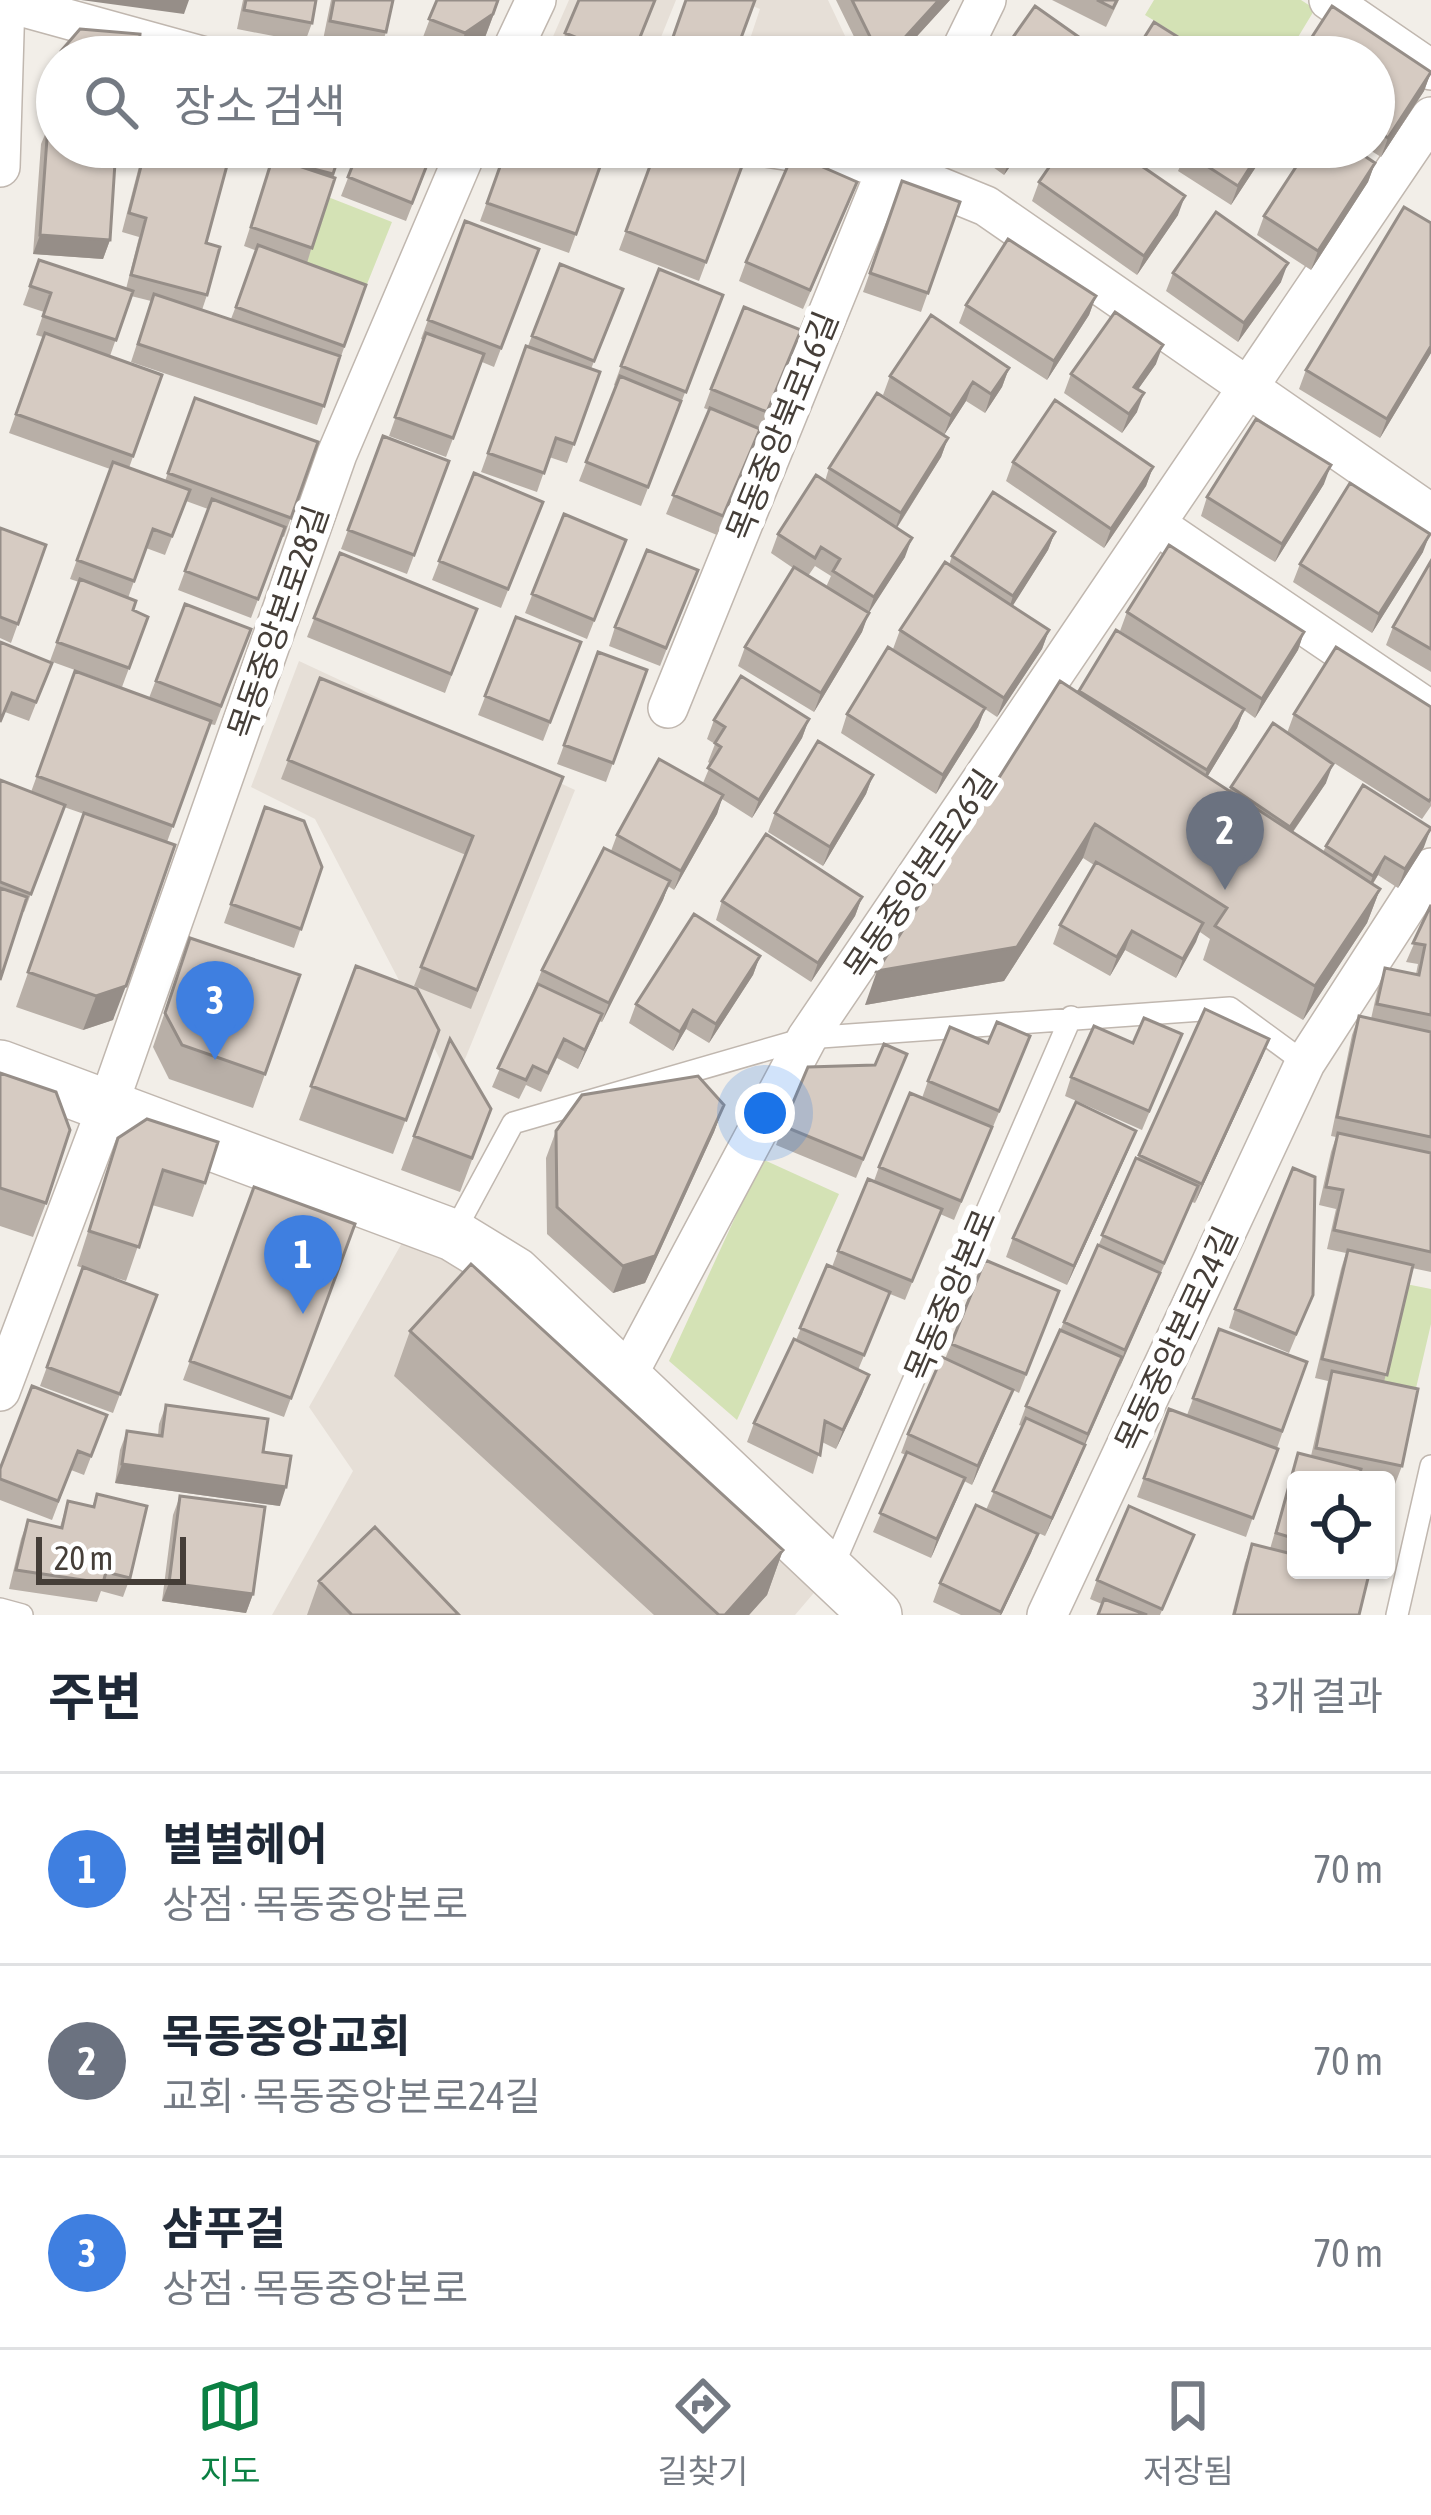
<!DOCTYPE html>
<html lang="ko">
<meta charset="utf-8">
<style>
:root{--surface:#fff;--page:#f2f2f3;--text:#1f2937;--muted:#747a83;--line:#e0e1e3;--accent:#0b8043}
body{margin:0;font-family:"Asap Condensed","Noto Sans KR",sans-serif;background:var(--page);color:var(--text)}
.controls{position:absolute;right:36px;bottom:36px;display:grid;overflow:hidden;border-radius:12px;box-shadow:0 3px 9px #0004}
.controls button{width:108px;height:108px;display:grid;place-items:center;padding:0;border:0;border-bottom:3px solid var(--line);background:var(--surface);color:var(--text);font:60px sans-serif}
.scale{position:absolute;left:36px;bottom:30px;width:150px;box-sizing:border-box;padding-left:12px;border:6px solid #453e38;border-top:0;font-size:33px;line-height:42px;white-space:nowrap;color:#453e38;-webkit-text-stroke:9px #fff;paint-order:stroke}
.you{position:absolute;left:765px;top:1113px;width:42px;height:42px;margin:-30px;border:9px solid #fff;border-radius:50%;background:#1a73e8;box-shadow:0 0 0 18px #1a73e833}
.badge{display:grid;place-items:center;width:78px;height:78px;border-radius:50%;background:var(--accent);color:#fff;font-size:39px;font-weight:700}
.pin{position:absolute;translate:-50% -99px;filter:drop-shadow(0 3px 6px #0008)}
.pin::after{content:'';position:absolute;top:63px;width:42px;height:36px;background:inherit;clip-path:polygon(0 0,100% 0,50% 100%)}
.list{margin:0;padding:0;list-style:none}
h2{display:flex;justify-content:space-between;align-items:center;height:156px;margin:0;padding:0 48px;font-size:51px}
h2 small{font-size:39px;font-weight:400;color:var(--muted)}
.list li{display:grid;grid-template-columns:78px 1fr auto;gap:36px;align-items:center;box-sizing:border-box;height:192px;padding:0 48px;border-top:3px solid var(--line)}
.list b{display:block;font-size:45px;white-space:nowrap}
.list p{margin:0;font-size:39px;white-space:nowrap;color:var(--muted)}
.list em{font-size:39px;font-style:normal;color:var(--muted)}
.icon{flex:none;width:66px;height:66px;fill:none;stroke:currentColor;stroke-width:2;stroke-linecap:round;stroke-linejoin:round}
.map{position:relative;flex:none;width:1431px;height:1615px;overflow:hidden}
.search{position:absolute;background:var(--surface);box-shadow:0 3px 9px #0004;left:36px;right:36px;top:36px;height:132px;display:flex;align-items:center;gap:30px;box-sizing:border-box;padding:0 42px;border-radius:66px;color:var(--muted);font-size:45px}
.sheet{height:732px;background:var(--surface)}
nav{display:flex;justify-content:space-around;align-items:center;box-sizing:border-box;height:168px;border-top:3px solid var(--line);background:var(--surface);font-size:33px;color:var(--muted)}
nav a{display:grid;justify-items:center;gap:6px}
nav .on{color:var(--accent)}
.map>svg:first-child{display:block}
</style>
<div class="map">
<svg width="1431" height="1615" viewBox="0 0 1431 1615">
<rect width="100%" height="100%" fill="#f2eee8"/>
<path fill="#e6dfd7" d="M569 0H676L653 57H544Z
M738 0H828L855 57H744L760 9Z
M299 661 575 790 454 1086 315 819 251 787Z
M415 1220 830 1574 795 1615H272L353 1471 309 1407Z"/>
<path fill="#d4e2b5" d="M1154 0H1301L1315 9 1286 57H1213L1145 15Z
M328 197 392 222 359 304 300 282Z
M762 1159 839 1194 737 1420 669 1361Z
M1406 1284 1431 1289V1324L1413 1401 1380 1394Z"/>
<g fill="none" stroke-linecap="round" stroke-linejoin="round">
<defs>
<path id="service" d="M453 1234 513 1123 807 1038 1230 1008 1305 1063
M830 1573 1071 1017
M0 1609 22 1615
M1397 1615 1431 1466"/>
<path id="minor" d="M1329 0 1431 70
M9 3 205 57
M509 57 536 0
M958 57 986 0
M766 147 888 166 986 206 1431 514
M0 167 5 0
M1158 526 1431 711
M668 708 888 166 901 149
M625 1379 807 1038 1431 117
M0 1391 108 1105 337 454 468 147
M1047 1615 1305 1063 1431 868"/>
<path id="tertiary" d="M0 1066 453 1235 515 1273 876 1615"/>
</defs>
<use href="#service" stroke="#c0b7af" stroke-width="24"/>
<use href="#minor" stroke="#c0b7af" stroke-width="42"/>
<use href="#tertiary" stroke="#c0b7af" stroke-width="54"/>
<use href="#service" stroke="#fff" stroke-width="21"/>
<use href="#minor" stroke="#fff" stroke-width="39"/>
<use href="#tertiary" stroke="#fff" stroke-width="51"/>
</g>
<path fill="#b8afa7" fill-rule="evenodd" d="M243 0H316L312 23 305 42 237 29Z
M331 0H393L386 32 380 51 323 40Z
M437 0H499L481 48 468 57H427L417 53Z
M579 0 633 57H571L558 52Z
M836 0H950L898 57H864Z
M1052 0H1119L1106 27Z
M1374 57 1431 72 1424 91 1381 157 1365 147H1374Z
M57 64V147L110 240 103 259 33 254 41 144 49 125 55 70Z
M144 147H232L206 243 207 295 202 310 231 319 257 251 244 246 276 147H342L307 263 366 285 317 425 131 362 151 301 131 296 110 356 162 375 129 468 165 481 195 398 318 442 284 537 282 536 251 618 178 590 208 509 186 501 165 555 146 548 128 598 133 610 148 617 122 687 50 661 79 582 70 579 110 469 9 433 43 337 36 335 44 312 23 305 39 260 126 289 139 237 122 232Z
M360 147H435L406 221 341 196Z
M507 147H607L569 253 480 221Z
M657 147 745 158 699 281 619 250Z
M965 147H1024L1004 175Z
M1189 147H1269L1231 205 1178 171Z
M1375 163 1368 182 1311 270 1257 235 1264 216Z
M902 181 960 202 921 312 863 292Z
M1039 182 1178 215 1137 275 1032 201Z
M850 201 803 309 739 281 746 262Z
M465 221 539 249 494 367 482 362 446 457 389 436 423 340 421 339Z
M1431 223V353L1380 438 1299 389 1306 370Z
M560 264 623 289 591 369 600 372 567 463 549 457 537 492 481 472 526 346H528Z
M1173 273 1281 282 1238 342 1166 291Z
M723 295 641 506 579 481 616 386 614 385 621 366Z
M1096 296 1089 315 1047 380 959 323 966 305Z
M794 349 717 535 666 514 709 410 704 408 711 389Z
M1156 364 1138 389 1137 412 1122 433 1064 393 1071 374Z
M1009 368 1002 387 985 413 966 401 944 435 883 395 890 376Z
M383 436 449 461 407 574 341 549Z
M948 438 941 457 897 528 905 557 868 613 862 632 814 712 738 666 745 647 793 568 771 553 778 534 825 481 829 468ZM815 566 831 576 826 587 808 576Z
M1013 462 1153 467 1146 486 1104 548 1006 481Z
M474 473 543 502 501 608 432 580Z
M1324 484 1275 562 1201 516 1207 497Z
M564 514 626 540 587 639 525 613Z
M0 528 46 545 11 643 0 638Z
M1055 532 1048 550 1012 606 1049 630 1042 649 997 717 985 709 978 727 936 794 841 733 847 714 938 678 893 649 900 630 949 565 952 556Z
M1423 552 1372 633 1293 582 1300 564Z
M340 553 477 609 445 693 307 637Z
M1431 561V672L1386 645 1393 627Z
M698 570 660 666 609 646 615 627Z
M185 604 251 629 215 725 210 724 167 842 113 1020 83 1030 16 1007 84 814 64 807 24 912H22L0 980V780L31 792 75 671 149 698Z
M1127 612 1304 632 1298 650 1255 718 1244 710 1237 728 1207 777 1229 791 1231 787 1326 783 1293 832 1323 852 1326 846 1424 847 1398 888 1378 875 1373 884 1380 889 1367 923 1303 1020 1203 960 1210 939 1200 932 1176 978 1125 950 1110 976 1053 944 1060 925 1094 865 1083 858 1004 981 865 1005 1078 693 1116 630 1185 673 1120 631Z
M516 617 581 642 543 741 478 715Z
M0 642 52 663 29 721 5 712Z
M598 652 647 670 606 782 557 764Z
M320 678 556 796 471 1009 414 986 466 855 281 779Z
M1431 707V806L1422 819 1287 733 1294 714Z
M809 719 802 738 752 818 722 799 717 814 674 890 668 886 663 900 602 1022 599 1021 578 1069 557 1058 541 1092 526 1085 519 1099 492 1087 542 970 611 851 617 835 703 783 711 764 708 762 715 744 707 739 714 720Z
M873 775 866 794 823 866 768 832 775 813Z
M265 807 322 867 294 948 224 923Z
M862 897 855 916 811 982 716 920 722 901Z
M1431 905V1272L1412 1268 1384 1382 1402 1466 1395 1484 1386 1483V1480L1359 1477 1296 1480V1570L1359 1615H1232L1245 1563 1252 1544 1270 1549 1298 1453 1311 1456 1328 1381 1315 1378 1341 1269 1346 1253 1327 1249 1336 1209 1319 1205 1331 1152 1336 1137 1331 1136 1352 1035 1359 1016 1371 1019 1378 987 1385 968 1416 974 1418 964 1406 962Z
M190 938 300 975 253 1108 169 1079 153 1047Z
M760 956 753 975 709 1043 686 1029 673 1051 629 1023 636 1004Z
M356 966 439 1030 393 1154 299 1120Z
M1205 1009 1269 1039 1262 1057 1195 1203 1192 1202 1045 1536 987 1510 1038 1534 1001 1615H961L933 1602 940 1583 986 1510 1022 1426 1019 1425 1026 1406Z
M1182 1034 1142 1130 1065 1096 1071 1077 1133 1043Z
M450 1039 491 1109 460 1192 401 1170Z
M988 1043 1023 1055 954 1220 940 1214 905 1300 890 1294 858 1370 869 1375 836 1449 822 1442 813 1474 747 1442 754 1423 796 1340 827 1265 832 1267 838 1251 874 1181 879 1167 922 1098 928 1081Z
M907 1054 856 1178 776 1145 783 1126 875 1065Z
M0 1073 46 1203 33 1237 0 1226Z
M724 1105 714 1132 645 1283 613 1293 547 1234 546 1158 556 1131Z
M118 1138 205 1183 193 1217 152 1205 126 1281 91 1270 157 1295 113 1413 40 1386 83 1268 77 1266Z
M1129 1149 1067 1285 1006 1257 1013 1238Z
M254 1187 355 1224 284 1417 183 1380Z
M985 1260 1059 1291 1019 1393 1013 1390 972 1485 964 1481 931 1558 873 1532 906 1455 901 1453 908 1434 945 1359Z
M1313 1295 1289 1353 1229 1328 1235 1309Z
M1219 1329 1307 1362 1246 1537 1137 1497 1169 1409 1187 1415Z
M410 1331 783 1550 767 1595 749 1615H654L394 1376Z
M166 1405 263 1452 280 1506 115 1483 120 1450 127 1431 158 1435 159 1424Z
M107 1415 84 1475 71 1470 52 1520 0 1500V1469Z
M97 1494 130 1578 123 1597 101 1591 97 1602 9 1589 21 1539 28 1520 60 1527 68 1501 92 1507Z
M180 1496 253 1594 246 1613 162 1601 173 1515Z
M1187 1554 1160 1615H1098L1102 1604 1090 1599 1097 1580Z
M319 1581 459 1615H307Z"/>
<path fill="#968e88" d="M81 0H189L184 14Z
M499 0 481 48 468 57H457L465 33Z
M939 0H950L898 57H887Z
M1431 72 1424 91 1381 157 1388 138Z
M1018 147H1024L1004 175 1011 156Z
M1263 147H1269L1231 205 1238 186Z
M1375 163 1368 182 1311 270 1318 251Z
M1185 196 1178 215 1137 275 1144 256Z
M40 235 110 240 103 259 33 254Z
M1288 263 1281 282 1238 342 1244 323Z
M1096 296 1089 315 1047 380 1054 361Z
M1163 345 1156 364 1127 405 1134 387Z
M1431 346V353L1380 438 1387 419Z
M1009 368 1002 387 985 413 991 394Z
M973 382 966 401 944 435 951 416Z
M1144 393 1137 412 1122 433 1129 414Z
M948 438 941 457 894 532 901 513Z
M1331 465 1324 484 1275 562 1282 544Z
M1153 467 1146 486 1104 548 1111 529Z
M1055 532 1048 550 1007 615 1013 596Z
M1430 534 1423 552 1372 633 1379 614Z
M912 538 905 557 867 616 874 597Z
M869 613 862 632 814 712 821 693Z
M1049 630 1042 649 997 717 1004 698Z
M1304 632 1298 650 1255 718 1262 699Z
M985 708 978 727 936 794 943 775Z
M1244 709 1237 728 1200 789 1207 770Z
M809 719 802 738 752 818 759 800Z
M1333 764 1326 783 1283 846 1290 827Z
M873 775 866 794 823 866 830 847Z
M723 795 717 814 674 890 681 871Z
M1095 824 1083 858 1004 981 865 1005 877 971Z
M1431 828 1424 847 1398 888 1405 869Z
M1385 857 1378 875 1366 894 1373 876Z
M670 881 663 900 602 1022 609 1003Z
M1380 889 1367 923 1303 1020 1315 986Z
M862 897 855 916 811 982 818 963Z
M1203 923 1196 942 1176 978 1183 959Z
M1132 931 1125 950 1110 976 1117 957Z
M760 956 753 975 709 1043 716 1024Z
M126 986 113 1020 83 1030 96 996Z
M693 1010 686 1029 673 1051 680 1032Z
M602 1014 595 1033 578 1069 585 1050Z
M1269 1039 1262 1057 1195 1203 1202 1184Z
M724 1105 714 1132 645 1283 613 1293 623 1266Z
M1136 1131 1129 1149 1067 1285 1074 1266Z
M1160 1273 1153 1292 1119 1369 1125 1350Z
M1122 1357 1115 1376 1081 1453 1088 1434Z
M869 1375 862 1394 836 1449 843 1430Z
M1013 1390 1006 1408 972 1485 978 1466Z
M1085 1445 1078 1464 1045 1536 1052 1518Z
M122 1464 286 1487 280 1506 115 1483Z
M965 1478 958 1497 931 1558 937 1539Z
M1038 1534 1031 1553 1001 1615H1000Z
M783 1550 767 1595 749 1615H725Z
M169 1583 253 1594 246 1613 162 1601Z"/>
<path fill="#d6cbc2" stroke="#968e88" stroke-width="3" d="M246 0H316L312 23 244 10Z
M334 0H393L386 32 330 21Z
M437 0H498L493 14 465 33 429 19Z
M579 0H655L632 57H624L565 33Z
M686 0H755L734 57H666Z
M852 0H939L887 57H880Z
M1097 0H1117L1113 8Z
M1035 6 1090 45 1082 57H999Z
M1332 6 1431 72 1388 138 1374 129V57H1299Z
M1154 22 1210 57H1132Z
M80 29 140 34 138 57H61V51Z
M48 125 57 126V147H116L110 240 40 235Z
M146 147H232L206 243 220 247 207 295 131 275 146 218 129 213Z
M276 147H342L333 174 290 163 335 178 312 248 251 227Z
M360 147H434L412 203 348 177Z
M507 147H607L576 234 487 203Z
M657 147H716L745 158 706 262 626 231Z
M998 147H1018L1011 156Z
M1063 147H1114L1185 196 1144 256 1039 182Z
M1189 147H1263L1238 186 1185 152Z
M1309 147H1351L1375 163 1318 251 1264 216Z
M793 154 857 182 810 290 746 262Z
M902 181 960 202 928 293 870 273Z
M1404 207 1431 223V346L1387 419 1306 370Z
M1216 212 1288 263 1244 323 1173 273Z
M465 221 539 249 501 348 428 320Z
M1008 239 1096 296 1054 361 966 305Z
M258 245 366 285 344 346 236 307Z
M39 260 133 291 116 340 43 316 51 293 30 286Z
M560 264 623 289 594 361 532 336Z
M659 269 723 295 686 392 621 366Z
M154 294 340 356 324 406 138 344Z
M744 307 801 330 767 412 711 389Z
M1115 312 1163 345 1134 387 1144 393 1129 414 1071 374Z
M931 315 1009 368 991 394 973 382 951 416 890 376Z
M45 333 162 375 133 456 16 414Z
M426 333 484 354 453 438 395 417Z
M526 346 600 372 574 444 556 438 544 473 488 453Z
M620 376 681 401 648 487 586 462Z
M877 393 948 438 901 513 829 468Z
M195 398 318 442 291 518 168 473Z
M1055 400 1153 467 1111 529 1013 462Z
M710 408 760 429 723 516 673 495Z
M1256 419 1331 465 1282 544 1207 497Z
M383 436 449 461 414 555 348 530Z
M113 462 190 490 172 536 153 529 134 581 77 560Z
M474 473 543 502 508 589 439 561Z
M816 475 912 538 874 597 833 571 840 559 821 547 815 558 778 534Z
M1350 483 1430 534 1379 614 1300 564Z
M993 492 1055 532 1013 596 952 556Z
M212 499 285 527 258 599 185 571Z
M564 514 626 540 594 620 532 594Z
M0 528 46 545 18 624 0 617Z
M1169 545 1304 632 1262 699 1127 612Z
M647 550 698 570 666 648 615 627Z
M340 553 477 609 451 674 314 618Z
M1431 561V649L1393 627Z
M945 562 1049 630 1004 698 900 630Z
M794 567 869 613 821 693 745 647Z
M80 579 136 601 133 610 148 617 129 668 57 642Z
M185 604 251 629 221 706 156 681Z
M516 617 581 642 550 722 485 696Z
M1116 630 1244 709 1207 770 1079 691Z
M0 642 52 663 36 702 12 693 0 722Z
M888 647 985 708 943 775 847 714Z
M1336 647 1431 707V798L1429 801 1294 714Z
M598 652 647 670 613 763 564 745Z
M75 671 211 721 173 826 37 776Z
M741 676 809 719 759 800 708 768 721 747 715 743 725 727 714 720Z
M320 678 563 777 477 990 421 967 473 836 288 760Z
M1060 681 1380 889 1315 986 1215 926 1227 908 1095 824 1017 947 877 971Z
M1273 723 1333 764 1290 827 1231 787Z
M818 741 873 775 830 847 775 813Z
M659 759 723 795 681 871 617 835Z
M0 780 65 805 31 894 0 882Z
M1363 785 1431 828 1405 869 1385 857 1373 876 1326 846Z
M265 807 304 821 322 867 301 929 231 904Z
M84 813 175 845 126 986 96 996 28 972Z
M766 834 862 897 818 963 722 901Z
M604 848 670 881 609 1003 542 970Z
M1096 862 1203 923 1183 959 1132 931 1117 957 1060 925Z
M0 888 27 897 0 980Z
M1431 905V1015L1377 1004 1385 968 1419 975 1425 945 1413 943Z
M694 914 760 956 716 1024 693 1010 680 1032 636 1004Z
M190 938 300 975 265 1074 182 1045 165 1013Z
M356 966 417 989 439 1030 406 1120 311 1086Z
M538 984 602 1014 585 1050 564 1039 548 1073 533 1066 526 1080 498 1068Z
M1205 1009 1269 1039 1202 1184 1139 1155Z
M1359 1016 1431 1032V1137L1337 1117Z
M1144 1018 1182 1034 1149 1111 1071 1077 1094 1026 1133 1043Z
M997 1022 1030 1036 999 1111 928 1081 950 1027 988 1043Z
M450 1039 491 1109 472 1158 414 1136Z
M884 1044 907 1054 863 1159 783 1126 808 1067 875 1065Z
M0 1073 56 1092 70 1130 46 1203 0 1188Z
M698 1076 724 1105 655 1256 623 1266 557 1207 556 1131 582 1095Z
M910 1093 992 1127 961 1201 879 1167Z
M1076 1102 1136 1131 1074 1266 1013 1238Z
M147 1119 218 1142 205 1183 163 1170 139 1247 89 1231 118 1138Z
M1338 1133 1431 1153V1252L1334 1230 1343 1190 1326 1187Z
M1136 1158 1198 1186 1164 1263 1102 1235Z
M1293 1168 1315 1177 1313 1295 1296 1334 1235 1309Z
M868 1179 942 1209 912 1281 838 1251Z
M254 1187 355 1224 291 1398 190 1361Z
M1098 1245 1160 1273 1125 1350 1064 1322Z
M1348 1250 1413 1265 1387 1375 1322 1359Z
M985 1260 1059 1291 1026 1374 951 1344Z
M471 1264 783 1550 725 1615H719L410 1331Z
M827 1265 890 1292 864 1355 800 1328Z
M83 1267 157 1295 120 1394 47 1367Z
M1219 1329 1307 1362 1282 1431 1193 1398Z
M1060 1330 1122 1357 1088 1434 1026 1406Z
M794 1339 869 1375 843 1430 825 1421 820 1455 754 1423Z
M942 1357 1013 1390 978 1466 908 1434Z
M1332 1371 1418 1389 1402 1466 1316 1448Z
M32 1386 107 1415 91 1456 78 1451 58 1501 0 1479V1469Z
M166 1405 268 1419 263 1452 291 1456 286 1487 122 1464 127 1431 162 1436Z
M1169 1409 1278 1449 1253 1518 1144 1478Z
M1026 1418 1085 1445 1052 1518 993 1491Z
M907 1452 965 1478 937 1539 880 1513Z
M1298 1453 1361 1469 1358 1480H1296V1539L1276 1533Z
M97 1494 147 1506 130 1578 106 1572 103 1583 16 1570 28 1520 62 1528 68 1501 94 1507Z
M180 1496 265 1507 253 1594 169 1583Z
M976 1505 1038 1534 1001 1612 940 1583Z
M1129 1506 1194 1535 1162 1609 1097 1580Z
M375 1527 459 1615H352L319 1581Z
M1252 1544 1296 1555V1570H1354L1369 1574 1359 1615H1234Z
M1104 1599 1147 1615H1098Z"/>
<g text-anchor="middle" stroke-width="12" stroke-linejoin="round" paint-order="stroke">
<g font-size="33" fill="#453e38" stroke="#fff">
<text transform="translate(782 426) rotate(-68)" y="12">목동중앙북로16길</text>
<text transform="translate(278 622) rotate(-71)" y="12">목동중앙본로28길</text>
<text transform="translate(920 874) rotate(-56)" y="12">목동중앙본로26길</text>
<text transform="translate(950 1295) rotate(-67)" y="12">목동중앙본로</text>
<text transform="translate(1176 1339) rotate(-65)" y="12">목동중앙본로24길</text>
</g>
</g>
</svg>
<div class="controls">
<button><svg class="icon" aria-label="locate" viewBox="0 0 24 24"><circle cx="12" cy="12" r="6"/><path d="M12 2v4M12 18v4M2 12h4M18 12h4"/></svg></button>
</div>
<div class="scale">20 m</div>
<div class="you"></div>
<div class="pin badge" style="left:303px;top:1314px;background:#3f7fe0">1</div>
<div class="pin badge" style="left:1225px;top:890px;background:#6b7280">2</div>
<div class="pin badge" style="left:215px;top:1060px;background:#3f7fe0">3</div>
<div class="search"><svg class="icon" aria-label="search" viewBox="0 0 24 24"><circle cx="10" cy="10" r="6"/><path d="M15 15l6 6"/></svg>장소 검색</div>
</div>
<section class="sheet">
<h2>주변<small>3개 결과</small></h2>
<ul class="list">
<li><span class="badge" style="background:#3f7fe0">1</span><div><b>별별헤어</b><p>상점 · 목동중앙본로</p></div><em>70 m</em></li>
<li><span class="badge" style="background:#6b7280">2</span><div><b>목동중앙교회</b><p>교회 · 목동중앙본로24길</p></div><em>70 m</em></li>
<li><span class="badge" style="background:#3f7fe0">3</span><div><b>샴푸걸</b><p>상점 · 목동중앙본로</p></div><em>70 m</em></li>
</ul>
</section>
<nav>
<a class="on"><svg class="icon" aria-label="map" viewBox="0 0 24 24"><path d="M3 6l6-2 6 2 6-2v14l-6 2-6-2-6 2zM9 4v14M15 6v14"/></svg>지도</a>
<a><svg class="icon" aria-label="directions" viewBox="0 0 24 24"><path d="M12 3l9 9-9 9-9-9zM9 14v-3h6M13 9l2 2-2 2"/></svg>길찾기</a>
<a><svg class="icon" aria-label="saved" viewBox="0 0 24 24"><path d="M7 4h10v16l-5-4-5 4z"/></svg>저장됨</a>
</nav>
